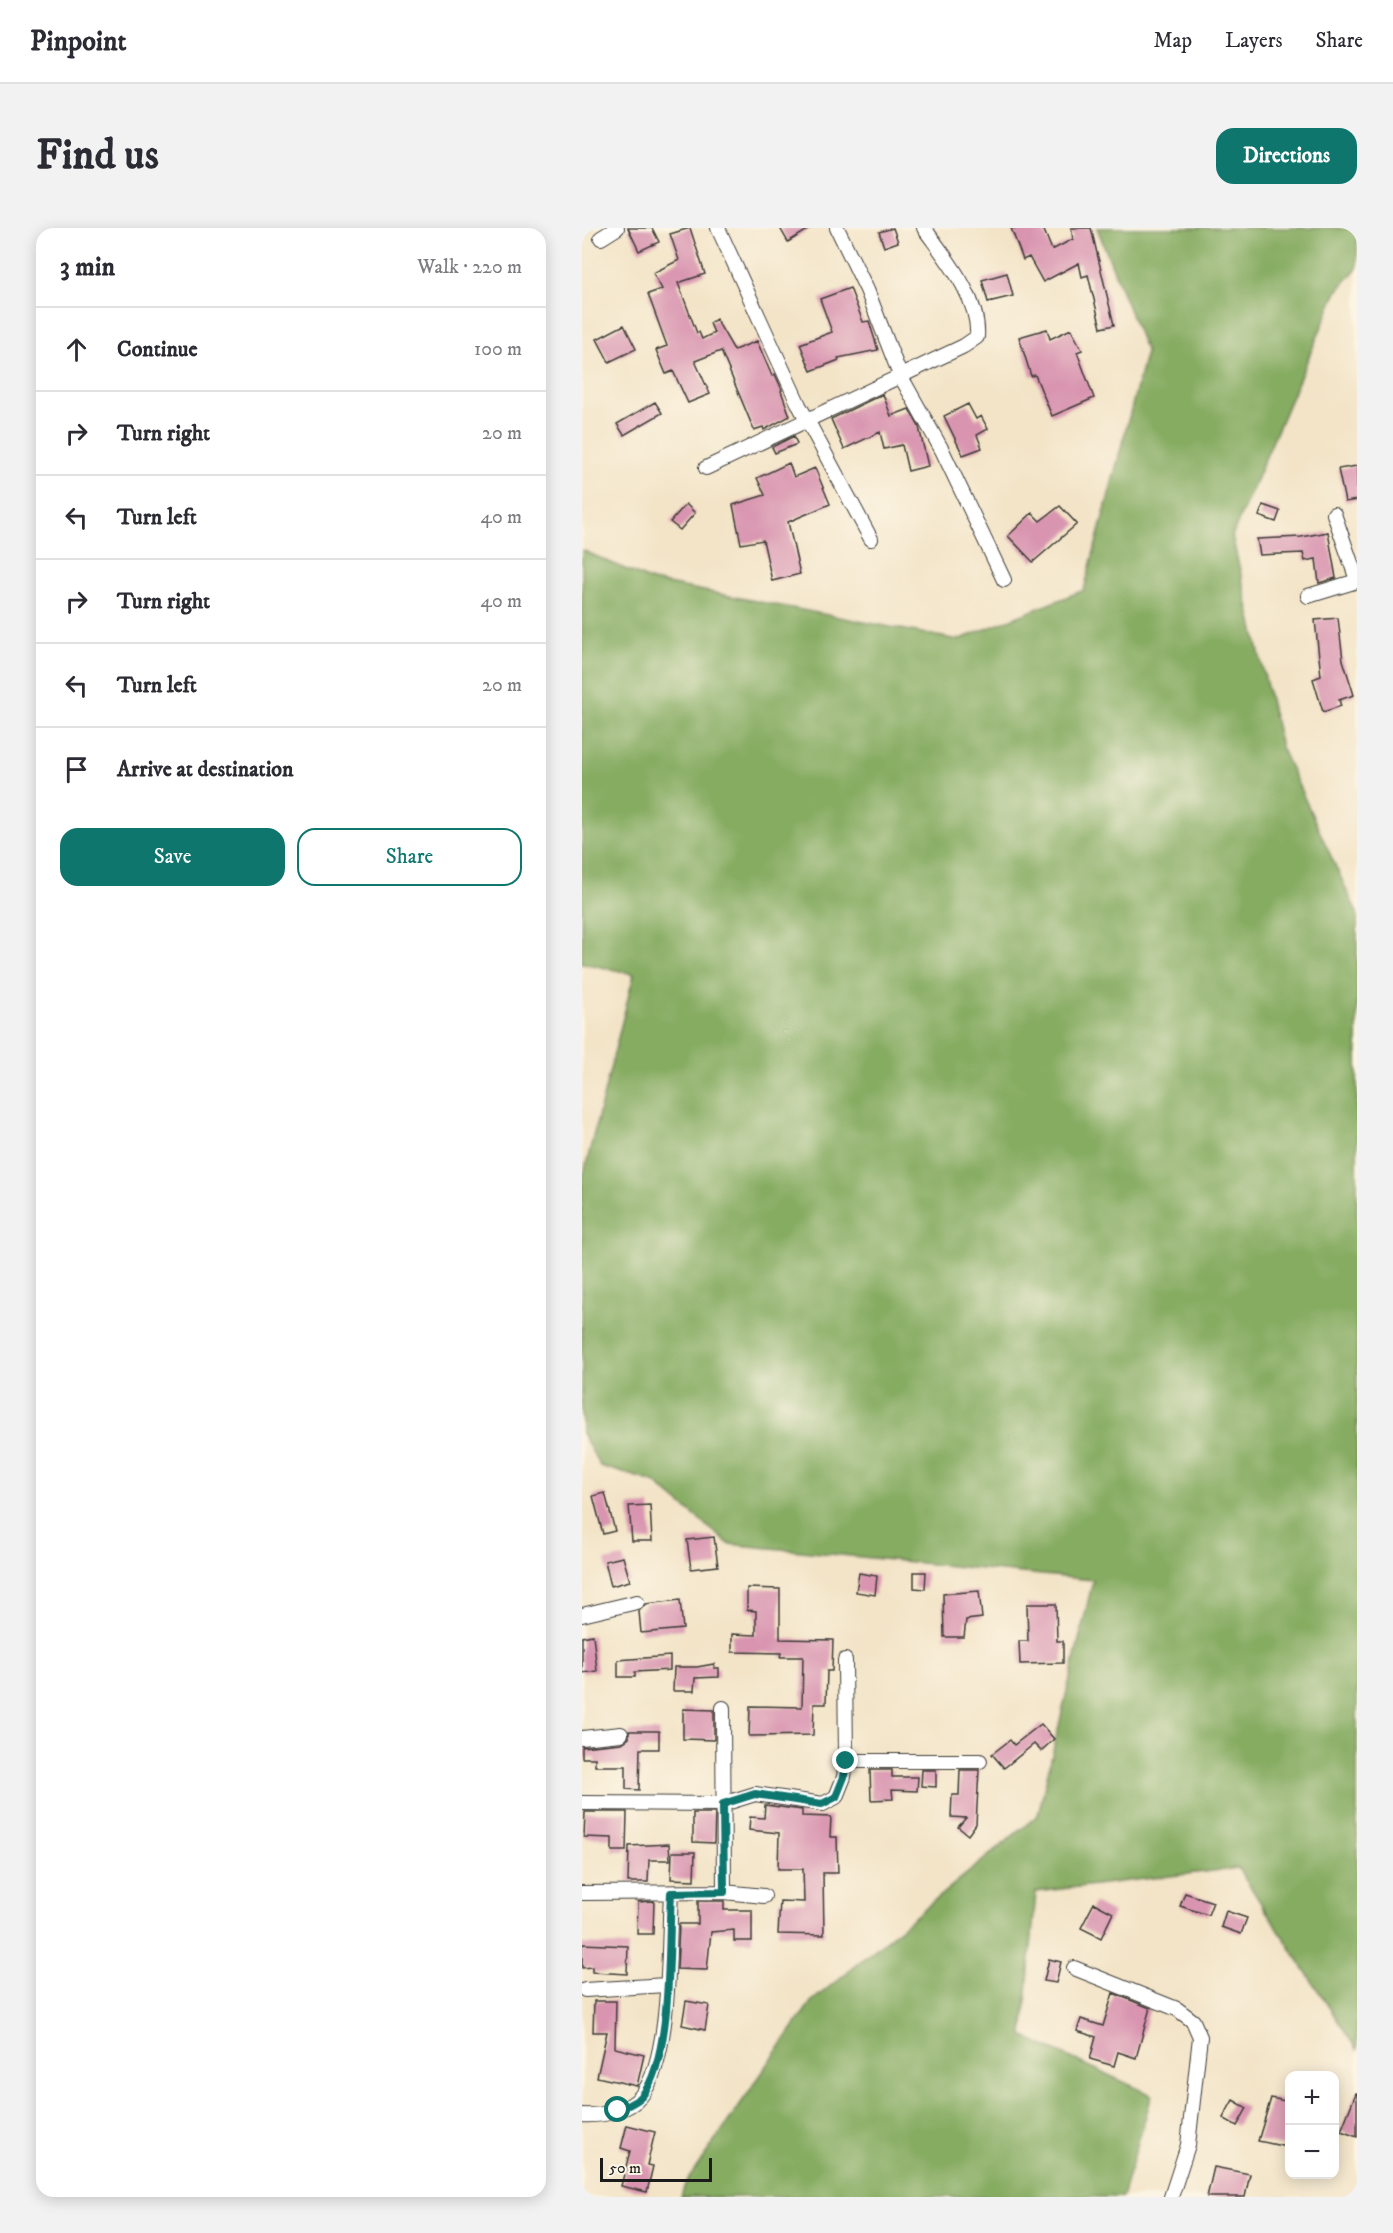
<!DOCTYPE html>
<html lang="en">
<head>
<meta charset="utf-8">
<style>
	:root { --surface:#fff; --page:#f2f2f3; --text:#2b2b33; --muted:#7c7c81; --line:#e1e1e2; --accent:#0f766e }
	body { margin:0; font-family:"IM FELL DW Pica",serif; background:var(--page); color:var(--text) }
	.controls { position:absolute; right:18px; bottom:18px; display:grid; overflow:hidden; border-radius:12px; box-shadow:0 3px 15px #0003 }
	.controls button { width:54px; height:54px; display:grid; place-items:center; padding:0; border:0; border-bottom:2px solid var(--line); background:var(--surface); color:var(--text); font:30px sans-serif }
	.scale { position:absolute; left:18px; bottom:15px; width:112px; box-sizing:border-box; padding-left:6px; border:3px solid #1c1c1c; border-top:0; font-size:16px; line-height:21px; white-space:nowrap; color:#1c1c1c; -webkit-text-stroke:4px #fcf5e5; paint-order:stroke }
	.stop { position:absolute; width:18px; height:18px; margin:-14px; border:4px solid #0f766e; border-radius:50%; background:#fff }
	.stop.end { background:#0f766e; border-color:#fff; box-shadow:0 2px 6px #0008 }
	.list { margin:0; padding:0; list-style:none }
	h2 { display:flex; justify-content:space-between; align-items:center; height:78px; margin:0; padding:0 24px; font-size:26px }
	h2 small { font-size:20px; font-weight:400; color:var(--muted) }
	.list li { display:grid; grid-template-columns:39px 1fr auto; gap:18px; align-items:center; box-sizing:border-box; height:84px; padding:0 24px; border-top:2px solid var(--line) }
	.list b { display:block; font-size:22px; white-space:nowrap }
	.list em { font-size:20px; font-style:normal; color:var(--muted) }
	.actions { display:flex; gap:12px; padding:18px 24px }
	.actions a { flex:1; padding:14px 0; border:2px solid var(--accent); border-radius:18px; text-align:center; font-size:21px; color:var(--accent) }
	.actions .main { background:var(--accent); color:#fff }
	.icon { flex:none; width:33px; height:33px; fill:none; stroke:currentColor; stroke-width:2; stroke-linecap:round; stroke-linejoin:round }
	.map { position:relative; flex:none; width:775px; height:1969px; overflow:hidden; border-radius:18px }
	header { display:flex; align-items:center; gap:36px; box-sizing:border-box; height:84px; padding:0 30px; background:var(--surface); border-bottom:2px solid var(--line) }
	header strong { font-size:28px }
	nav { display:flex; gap:33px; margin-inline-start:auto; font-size:21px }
	.intro { display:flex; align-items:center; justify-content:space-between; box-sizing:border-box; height:144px; padding:0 36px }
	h1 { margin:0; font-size:42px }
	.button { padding:15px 27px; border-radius:18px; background:var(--accent); color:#fff; font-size:21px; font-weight:700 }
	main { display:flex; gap:36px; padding:0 36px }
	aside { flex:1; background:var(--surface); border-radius:18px; box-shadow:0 3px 15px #0003 }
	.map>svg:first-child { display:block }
</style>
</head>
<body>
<header>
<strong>Pinpoint</strong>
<nav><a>Map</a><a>Layers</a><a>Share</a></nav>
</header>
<div class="intro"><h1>Find us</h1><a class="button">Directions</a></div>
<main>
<aside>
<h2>3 min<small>Walk · 220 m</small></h2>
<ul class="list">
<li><svg class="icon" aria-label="ahead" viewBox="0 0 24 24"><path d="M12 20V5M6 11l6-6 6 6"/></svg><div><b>Continue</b></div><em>100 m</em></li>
<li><svg class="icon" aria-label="right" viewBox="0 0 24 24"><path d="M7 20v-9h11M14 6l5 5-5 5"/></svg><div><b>Turn right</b></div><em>20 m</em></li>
<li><svg class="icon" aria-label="left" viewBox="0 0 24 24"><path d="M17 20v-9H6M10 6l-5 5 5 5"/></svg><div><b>Turn left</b></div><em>40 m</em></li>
<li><svg class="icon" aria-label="right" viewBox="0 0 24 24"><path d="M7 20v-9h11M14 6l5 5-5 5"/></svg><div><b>Turn right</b></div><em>40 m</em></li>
<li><svg class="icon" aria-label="left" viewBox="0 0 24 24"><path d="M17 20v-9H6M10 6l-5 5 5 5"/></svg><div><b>Turn left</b></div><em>20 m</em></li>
<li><svg class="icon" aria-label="arrive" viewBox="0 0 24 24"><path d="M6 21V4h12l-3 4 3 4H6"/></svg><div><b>Arrive at destination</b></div></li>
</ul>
<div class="actions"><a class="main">Save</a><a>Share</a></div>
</aside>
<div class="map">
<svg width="775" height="1969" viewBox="0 0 775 1969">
	<rect width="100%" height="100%" fill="#fcf5e5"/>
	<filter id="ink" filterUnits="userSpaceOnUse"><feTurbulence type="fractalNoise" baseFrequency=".0167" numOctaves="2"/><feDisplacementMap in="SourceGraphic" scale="12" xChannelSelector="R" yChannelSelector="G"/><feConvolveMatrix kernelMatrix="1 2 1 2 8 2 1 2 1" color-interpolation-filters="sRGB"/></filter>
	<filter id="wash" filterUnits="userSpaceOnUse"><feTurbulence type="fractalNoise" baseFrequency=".008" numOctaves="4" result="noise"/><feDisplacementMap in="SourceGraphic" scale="24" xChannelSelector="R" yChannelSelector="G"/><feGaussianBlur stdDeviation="1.35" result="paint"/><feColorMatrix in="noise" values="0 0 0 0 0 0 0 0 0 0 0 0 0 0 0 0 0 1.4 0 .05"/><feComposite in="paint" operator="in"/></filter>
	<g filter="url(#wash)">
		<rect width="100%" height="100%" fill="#f3e4c7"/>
		<path fill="#86ac62" stroke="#51643f" stroke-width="1.5" d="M515,0H775V40L755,63L650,308L699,519L775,685V1822L656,1640L454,1664L441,1808L570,1867L540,1969H99L103,1956L229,1774L456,1587L511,1352L147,1316L72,1254L18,1238L0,1205V953L52,746L0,735V322L70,353L376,412L502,362L564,124Z"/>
		<g id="blocks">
			<path fill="#d995b0" d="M46,0H70L77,14L57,23Z
				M108,0L123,46L96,55L115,105L117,104L120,111L132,105L128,95L134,91L152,122L175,113L190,148L193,146L200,162L199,163L208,188L182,202L181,199L172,202L139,123L113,133L128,166L106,175L91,143L84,146L74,122L85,118L66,66L80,61L71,45L97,32L88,6Z
				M198,0H229L206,14Z
				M311,0L316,14L302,19L297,4Z
				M429,0H461L470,22L491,11L489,0H509L532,97L519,100L506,47L500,49L497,35L461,54L447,29L441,32Z
				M425,45L431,68L406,74L400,52Z
				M268,60L281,94L287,93L296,122L256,130L257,132L229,143L218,116L250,104L238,71Z
				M42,97L54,121L27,134L15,111Z
				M465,101L468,111L489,101L500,122L495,124L512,170L470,188L453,147L449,148L437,109Z
				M301,166L309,188L327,181L337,199L346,238L326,243L320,217L302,221L298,204L262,221L249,191Z
				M73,174L80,185L42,207L35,196Z
				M386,176L394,191L399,188L406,201L395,207L400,220L381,227L362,188Z
				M212,208L215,216L193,225L190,219Z
				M207,235L212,249L233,240L248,276L206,294L218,346L190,353L181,312L159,316L151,277L183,267L175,250Z
				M775,238V272L763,274L756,241Z
				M104,276L113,285L98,302L88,294Z
				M681,277L698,283L694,294L677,288Z
				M478,278L495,296L451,334L426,308L450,285L458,293Z
				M746,304L754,350L737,355L734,331L723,333L721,325L678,327L675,311L719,309Z
				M756,390L761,432L772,467L757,472L759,478L741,484L731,451L739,448L733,392Z
				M23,1265L33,1303L21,1306L11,1268Z
				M68,1277L70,1313H50L47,1278Z
				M132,1309L136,1338L109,1341L105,1312Z
				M41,1329L48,1353L29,1358L23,1333Z
				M332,1344H344L343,1361L332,1360Z
				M277,1345L295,1348L293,1367L274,1364Z
				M165,1360L198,1361V1411L251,1412L250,1443H245L244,1476H232L231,1507L167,1508L168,1478L220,1479L221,1429H198L199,1425L150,1424V1406L174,1407V1383L165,1382Z
				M397,1363L400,1390L384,1392L382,1409H362L361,1366Z
				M98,1372L101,1401L59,1405L57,1383L64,1376Z
				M445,1376H474L475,1413H481V1435L438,1436L437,1413H446Z
				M11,1407L15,1443L0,1445V1409Z
				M88,1428V1442L53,1444V1449H36V1432Z
				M132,1436V1440H137V1449L113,1450L112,1463H91L92,1439H115Z
				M101,1481L132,1482V1512L101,1511Z
				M459,1496L472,1511L459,1523L452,1516L422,1540L410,1526L428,1512L432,1517Z
				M47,1503H77V1521H58L57,1562L44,1561V1538H13V1530H0V1519L40,1515L47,1510Z
				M288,1542H310V1549H336L335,1563L310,1562L311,1571L289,1572Z
				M340,1542H354V1559L339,1558Z
				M378,1542H397L394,1596L386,1607L376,1599L384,1590L369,1589L370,1567H377Z
				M183,1577L220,1582V1588L249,1589L248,1609H255L256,1645H241L242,1707L196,1706L198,1673L222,1674L221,1641H196L197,1605L167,1602L168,1589L182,1590Z
				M3,1584H45L44,1623H30V1610L2,1609Z
				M111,1585H133L132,1615L111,1614Z
				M87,1616L88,1632H67L66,1654H46L47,1618Z
				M90,1624H113L112,1652L89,1651Z
				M603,1665L631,1674L626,1687L598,1678Z
				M72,1673L71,1706H55L56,1674Z
				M116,1673H142V1682H170V1713H152V1702L129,1704L125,1742L95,1741L97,1696H116Z
				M512,1675L531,1685L519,1710L499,1700Z
				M644,1683L665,1690L659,1706L639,1699Z
				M0,1716L46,1718L45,1746L10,1744V1739L0,1740Z
				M467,1731L479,1734L474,1755L462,1753Z
				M531,1765L568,1780L554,1830L536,1824L532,1838L508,1831L514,1809L495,1803L499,1791L521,1798Z
				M12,1773H34L33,1820L62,1827L55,1858L15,1849L25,1804H11Z
				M104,1773L127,1777L123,1802L100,1797Z
				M774,1865H775V1909L759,1903Z
				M689,1870L708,1874L705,1919L676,1913Z
				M651,1872L665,1880L655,1898L641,1890Z
				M45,1897L73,1904L65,1937L71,1938L65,1964L39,1958L48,1923L39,1920Z
				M632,1939L668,1946L663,1969H625Z"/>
		</g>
	</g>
	<g filter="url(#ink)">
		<use href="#blocks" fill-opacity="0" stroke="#3c3a36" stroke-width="1.5"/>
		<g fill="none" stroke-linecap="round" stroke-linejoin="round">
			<g stroke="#3c3a36" stroke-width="16">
				<path id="minor" d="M136,0L217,177L289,311
					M255,0L285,62L318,147L360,222L422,352
					M19,10L35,0
					M124,240L382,118L395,109C398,70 364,31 342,0
					M752,286L775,352
					M726,368L775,353
					M0,1387L55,1374
					M141,1480L142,1664
					M0,1510L39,1506
					M264,1533H398
					M0,1575L141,1576L173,1566L241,1576L254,1569L262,1549L264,1533L263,1432
					M0,1665L142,1664L182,1668
					M492,1740L595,1781L611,1793L618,1809L606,1917L589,1969
					M3,1762L84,1757
					M0,1887C19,1888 46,1884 59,1868C90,1831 86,1715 89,1665"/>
			</g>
			<use href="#minor" stroke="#fff" stroke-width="14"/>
		</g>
	</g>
	<g fill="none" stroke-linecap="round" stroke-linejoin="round" filter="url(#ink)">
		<path stroke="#0f766e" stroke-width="8" d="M36,1882C44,1878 55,1874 60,1868C91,1829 86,1716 89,1665L142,1664L141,1576L173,1566L240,1576L254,1569L262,1549L264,1533"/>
	</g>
</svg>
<div class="controls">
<button>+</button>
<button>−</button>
</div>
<div class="scale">50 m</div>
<div class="stop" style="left:36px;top:1882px"></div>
<div class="stop end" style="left:264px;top:1533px"></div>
</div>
</main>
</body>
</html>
